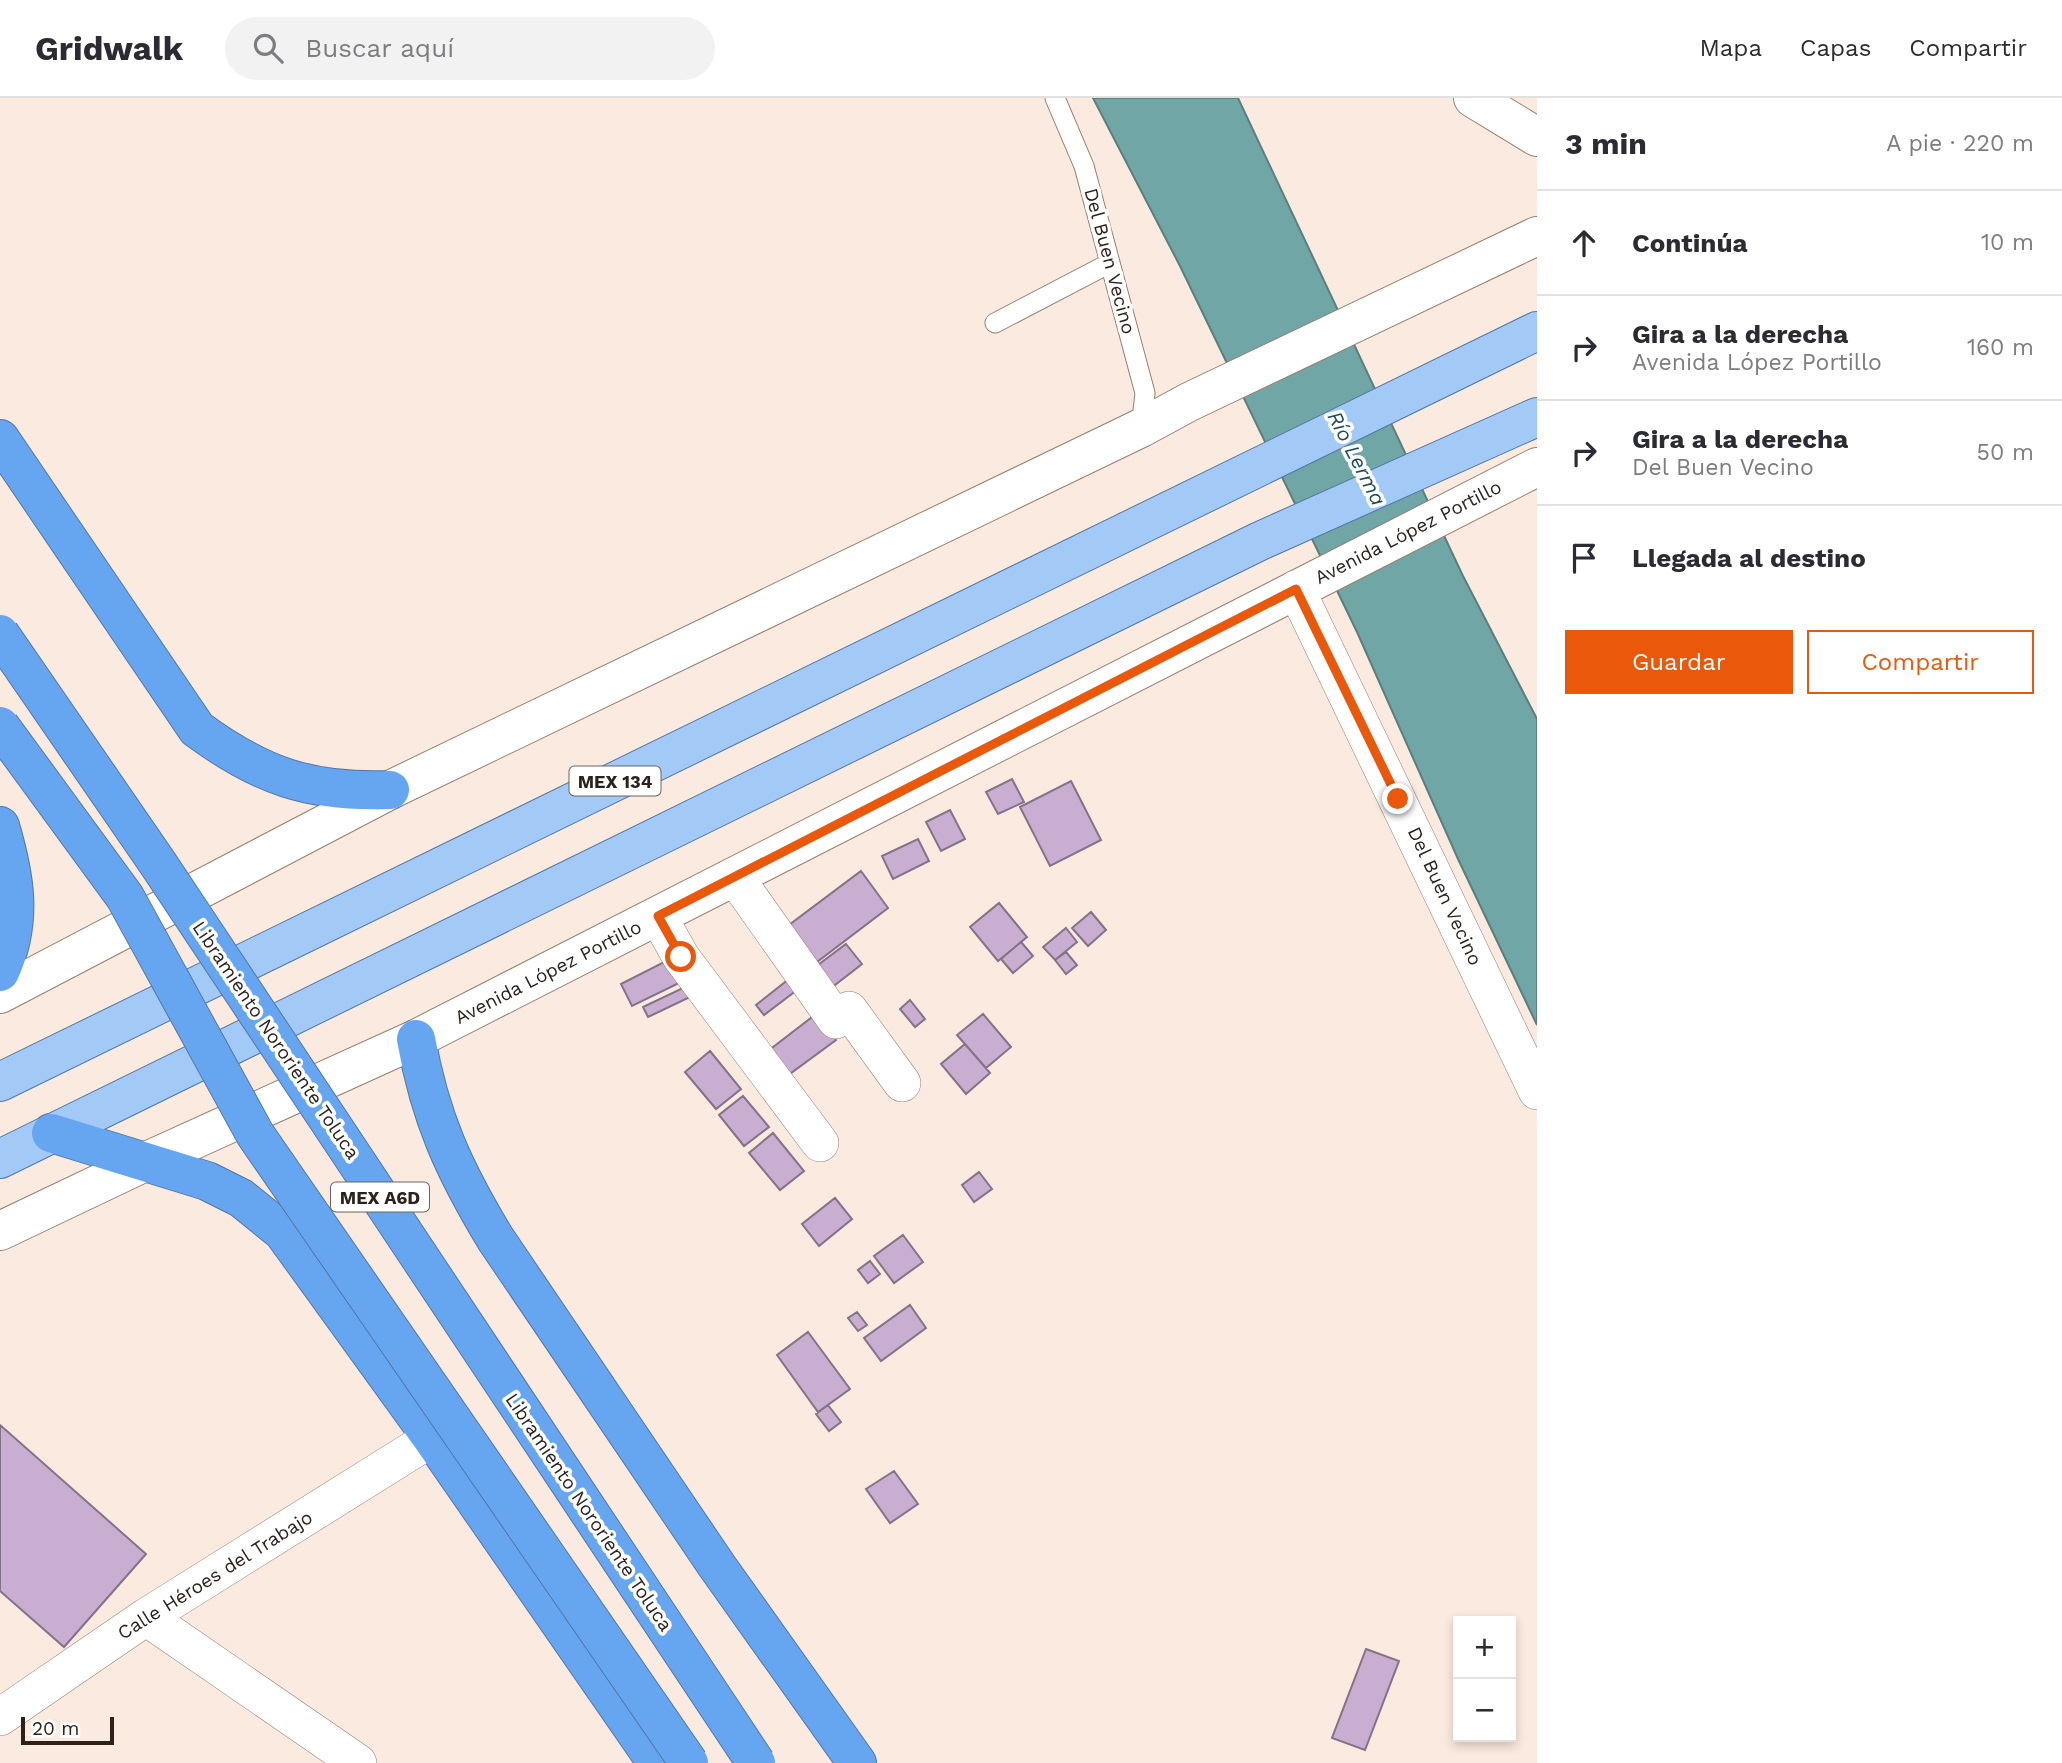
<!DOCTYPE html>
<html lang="es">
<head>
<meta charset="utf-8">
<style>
	:root { --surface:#fff; --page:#f2f2f3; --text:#2b2b33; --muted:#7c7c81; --line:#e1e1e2; --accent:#ea580c }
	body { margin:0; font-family:"Work Sans",sans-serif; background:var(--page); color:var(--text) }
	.controls { position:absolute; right:21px; bottom:21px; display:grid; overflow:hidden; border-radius:0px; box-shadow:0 4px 10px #0003 }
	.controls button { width:63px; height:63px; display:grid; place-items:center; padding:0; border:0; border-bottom:2px solid var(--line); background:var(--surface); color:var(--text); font:35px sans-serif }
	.scale { position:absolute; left:21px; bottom:18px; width:93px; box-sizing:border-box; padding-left:7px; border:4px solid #2c221b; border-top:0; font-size:19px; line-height:24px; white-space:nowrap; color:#2c221b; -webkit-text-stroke:5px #fff; paint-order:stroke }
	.stop { position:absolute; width:21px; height:21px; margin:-16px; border:5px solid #ea580c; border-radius:50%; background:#fff }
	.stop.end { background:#ea580c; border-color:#fff; box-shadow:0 2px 7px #0008 }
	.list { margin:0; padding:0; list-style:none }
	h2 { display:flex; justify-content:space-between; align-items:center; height:91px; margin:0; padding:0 28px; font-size:30px }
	h2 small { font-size:23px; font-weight:400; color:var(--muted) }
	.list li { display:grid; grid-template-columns:46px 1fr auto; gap:21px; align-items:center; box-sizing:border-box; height:105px; padding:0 28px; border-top:2px solid var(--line) }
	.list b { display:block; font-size:26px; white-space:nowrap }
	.list p { margin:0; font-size:23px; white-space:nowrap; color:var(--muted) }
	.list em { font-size:23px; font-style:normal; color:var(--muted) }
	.actions { display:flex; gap:14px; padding:21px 28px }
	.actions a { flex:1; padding:16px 0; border:2px solid var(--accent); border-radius:0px; text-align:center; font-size:24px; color:var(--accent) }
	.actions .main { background:var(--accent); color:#fff }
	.icon { flex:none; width:38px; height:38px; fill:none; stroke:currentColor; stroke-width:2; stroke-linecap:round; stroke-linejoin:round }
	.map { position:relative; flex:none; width:1537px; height:1665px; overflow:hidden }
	header { display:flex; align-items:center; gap:42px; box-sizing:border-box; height:98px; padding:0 35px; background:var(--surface); border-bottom:2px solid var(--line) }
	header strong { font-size:33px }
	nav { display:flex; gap:38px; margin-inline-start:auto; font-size:24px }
	.search { width:490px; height:63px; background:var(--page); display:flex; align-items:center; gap:18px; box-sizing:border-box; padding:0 24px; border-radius:38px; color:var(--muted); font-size:26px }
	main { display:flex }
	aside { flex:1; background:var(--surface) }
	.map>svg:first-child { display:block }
</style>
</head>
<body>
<header>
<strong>Gridwalk</strong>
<div class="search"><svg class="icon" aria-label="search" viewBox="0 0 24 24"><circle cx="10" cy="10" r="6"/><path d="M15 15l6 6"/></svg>Buscar aquí</div>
<nav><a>Mapa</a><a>Capas</a><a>Compartir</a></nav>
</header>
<main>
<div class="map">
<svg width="1537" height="1665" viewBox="0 0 1537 1665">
	<rect width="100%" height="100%" fill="#fbeadf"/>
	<path fill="#70a6a6" stroke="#5c7e7c" stroke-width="2" d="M1093,0H1238L1463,478L1537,621V927L1458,761L1357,534L1180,168Z"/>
	<path fill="#caaed1" stroke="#837288" stroke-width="2" d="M1012,681L1024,704L998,716L986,694Z
		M1071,683L1101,742L1050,768L1020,709Z
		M950,712L965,741L941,753L926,724Z
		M918,741L929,763L893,781L882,758Z
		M861,773L888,810L813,867L785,830Z
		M999,805L1027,839L998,863L970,829Z
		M1091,814L1106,832L1088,848L1072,830Z
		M1066,830L1077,844L1055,862L1043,849Z
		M1021,844L1033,858L1013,875L1001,861Z
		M846,846L862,866L822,897L806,876Z
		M1066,854L1077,867L1066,876L1055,862Z
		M668,862L679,885L632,908L621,886Z
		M789,881L797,892L764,917L756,907Z
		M685,889L690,899L648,919L643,909Z
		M910,902L925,921L915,929L900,911Z
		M816,916L836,942L787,978L768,953Z
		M983,916L1011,949L986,970L957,937Z
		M965,946L990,975L966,996L941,966Z
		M710,953L741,991L716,1011L685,974Z
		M743,998L769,1029L744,1048L719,1017Z
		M773,1035L804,1073L780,1092L749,1055Z
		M979,1074L992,1091L974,1104L962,1087Z
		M835,1100L852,1121L819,1148L802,1126Z
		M903,1137L923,1164L894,1185L874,1158Z
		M870,1163L880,1176L868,1185L858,1172Z
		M910,1207L926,1230L881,1263L864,1240Z
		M857,1214L867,1227L858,1233L848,1220Z
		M808,1234L850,1291L818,1314L777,1257Z
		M828,1307L841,1324L829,1333L816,1316Z
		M0,1327L146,1456L64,1549L0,1493Z
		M894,1373L918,1406L890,1425L866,1391Z
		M1366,1551L1399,1563L1365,1652L1332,1640Z"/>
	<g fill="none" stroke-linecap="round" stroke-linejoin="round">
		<g stroke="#987f6e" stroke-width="21">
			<path id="service" d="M1055,0L1084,68L1145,295L1141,330
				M995,225L1110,165"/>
		</g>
		<g stroke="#987f6e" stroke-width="38">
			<path id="minor" d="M1296,491L1537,993
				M735,779L836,922L849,912L902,985
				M658,818L681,859L820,1045
				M146,1519L358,1665
				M0,1619L146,1519L432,1340"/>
		</g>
		<g stroke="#987f6e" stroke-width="40">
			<path id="tertiary" d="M0,896L390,692L1141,330L1189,304L1537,138
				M0,1133L147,1063L416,941L1537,369"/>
		</g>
		<g stroke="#987f6e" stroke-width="40">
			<path id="secondary" d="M1473,0L1537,39"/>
		</g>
		<g stroke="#5277a5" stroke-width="40">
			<path id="primary" d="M0,984L1537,233
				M0,1061L1260,443L1537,319"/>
		</g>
		<g stroke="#5277a5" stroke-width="40">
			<path id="motorway" d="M0,341L197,631C261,678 310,695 390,692
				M0,728C15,779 23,823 0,874
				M416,941C430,1020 454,1072 495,1140L717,1468L857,1665
				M51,1035L207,1083L241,1100L283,1134L432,1340L657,1665"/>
		</g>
		<use href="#service" stroke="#fff" stroke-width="19"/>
		<use href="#minor" stroke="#fff" stroke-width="37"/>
		<use href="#tertiary" stroke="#fff" stroke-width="38"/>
		<use href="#secondary" stroke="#fff" stroke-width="38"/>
		<use href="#primary" stroke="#a3c9f6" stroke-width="38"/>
		<use href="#motorway" stroke="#66a5f0" stroke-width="38"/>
		<g stroke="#5277a5" stroke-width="40" stroke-linecap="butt">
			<path id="motorway-bridge" d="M0,536L159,767L756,1665
				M0,628L125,799L255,1036L689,1665"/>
		</g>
		<use href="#motorway-bridge" stroke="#66a5f0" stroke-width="38"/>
	</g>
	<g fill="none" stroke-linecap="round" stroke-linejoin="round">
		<path stroke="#ea580c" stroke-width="9" d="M681,859L658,818L1296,491L1398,701"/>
	</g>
	<g text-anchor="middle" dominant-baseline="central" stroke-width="7" stroke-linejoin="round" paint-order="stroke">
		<g fill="#fff" stroke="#6b645f" stroke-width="2">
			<rect x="569.5" y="668.5" width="91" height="29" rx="5"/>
			<rect x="331" y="1084.5" width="98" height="29" rx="5"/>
		</g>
		<g font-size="18" font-weight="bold" fill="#2c221b">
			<text x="615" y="683">MEX 134</text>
			<text x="380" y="1099">MEX A6D</text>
		</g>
		<g font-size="19" fill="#2c221b" stroke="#fff">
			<text transform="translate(1110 163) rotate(75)">Del Buen Vecino</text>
			<text transform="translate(1408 434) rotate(-27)">Avenida López Portillo</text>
			<text transform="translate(1445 798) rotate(65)">Del Buen Vecino</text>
			<text transform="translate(548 874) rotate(-27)">Avenida López Portillo</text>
			<text transform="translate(276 942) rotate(56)">Libramiento Nororiente Toluca</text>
			<text transform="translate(589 1414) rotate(56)">Libramiento Nororiente Toluca</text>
			<text transform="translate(215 1477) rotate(-32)">Calle Héroes del Trabajo</text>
		</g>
		<g font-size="21" font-style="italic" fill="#1f4f50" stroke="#fff">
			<text transform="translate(1357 360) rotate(63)">Río Lerma</text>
		</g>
	</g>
</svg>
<div class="controls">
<button>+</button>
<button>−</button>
</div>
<div class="scale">20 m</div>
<div class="stop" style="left:681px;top:859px"></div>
<div class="stop end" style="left:1398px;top:701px"></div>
</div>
<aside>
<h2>3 min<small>A pie · 220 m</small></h2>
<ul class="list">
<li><svg class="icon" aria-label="ahead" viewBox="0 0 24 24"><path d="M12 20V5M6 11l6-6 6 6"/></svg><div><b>Continúa</b></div><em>10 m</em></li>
<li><svg class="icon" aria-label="right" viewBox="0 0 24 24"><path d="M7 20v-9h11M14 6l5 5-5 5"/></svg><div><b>Gira a la derecha</b><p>Avenida López Portillo</p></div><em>160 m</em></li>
<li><svg class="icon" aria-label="right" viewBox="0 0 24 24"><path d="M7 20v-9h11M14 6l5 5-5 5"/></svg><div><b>Gira a la derecha</b><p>Del Buen Vecino</p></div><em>50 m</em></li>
<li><svg class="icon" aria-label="arrive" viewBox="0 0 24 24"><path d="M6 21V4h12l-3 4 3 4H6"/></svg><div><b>Llegada al destino</b></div></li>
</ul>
<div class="actions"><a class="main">Guardar</a><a>Compartir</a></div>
</aside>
</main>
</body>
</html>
